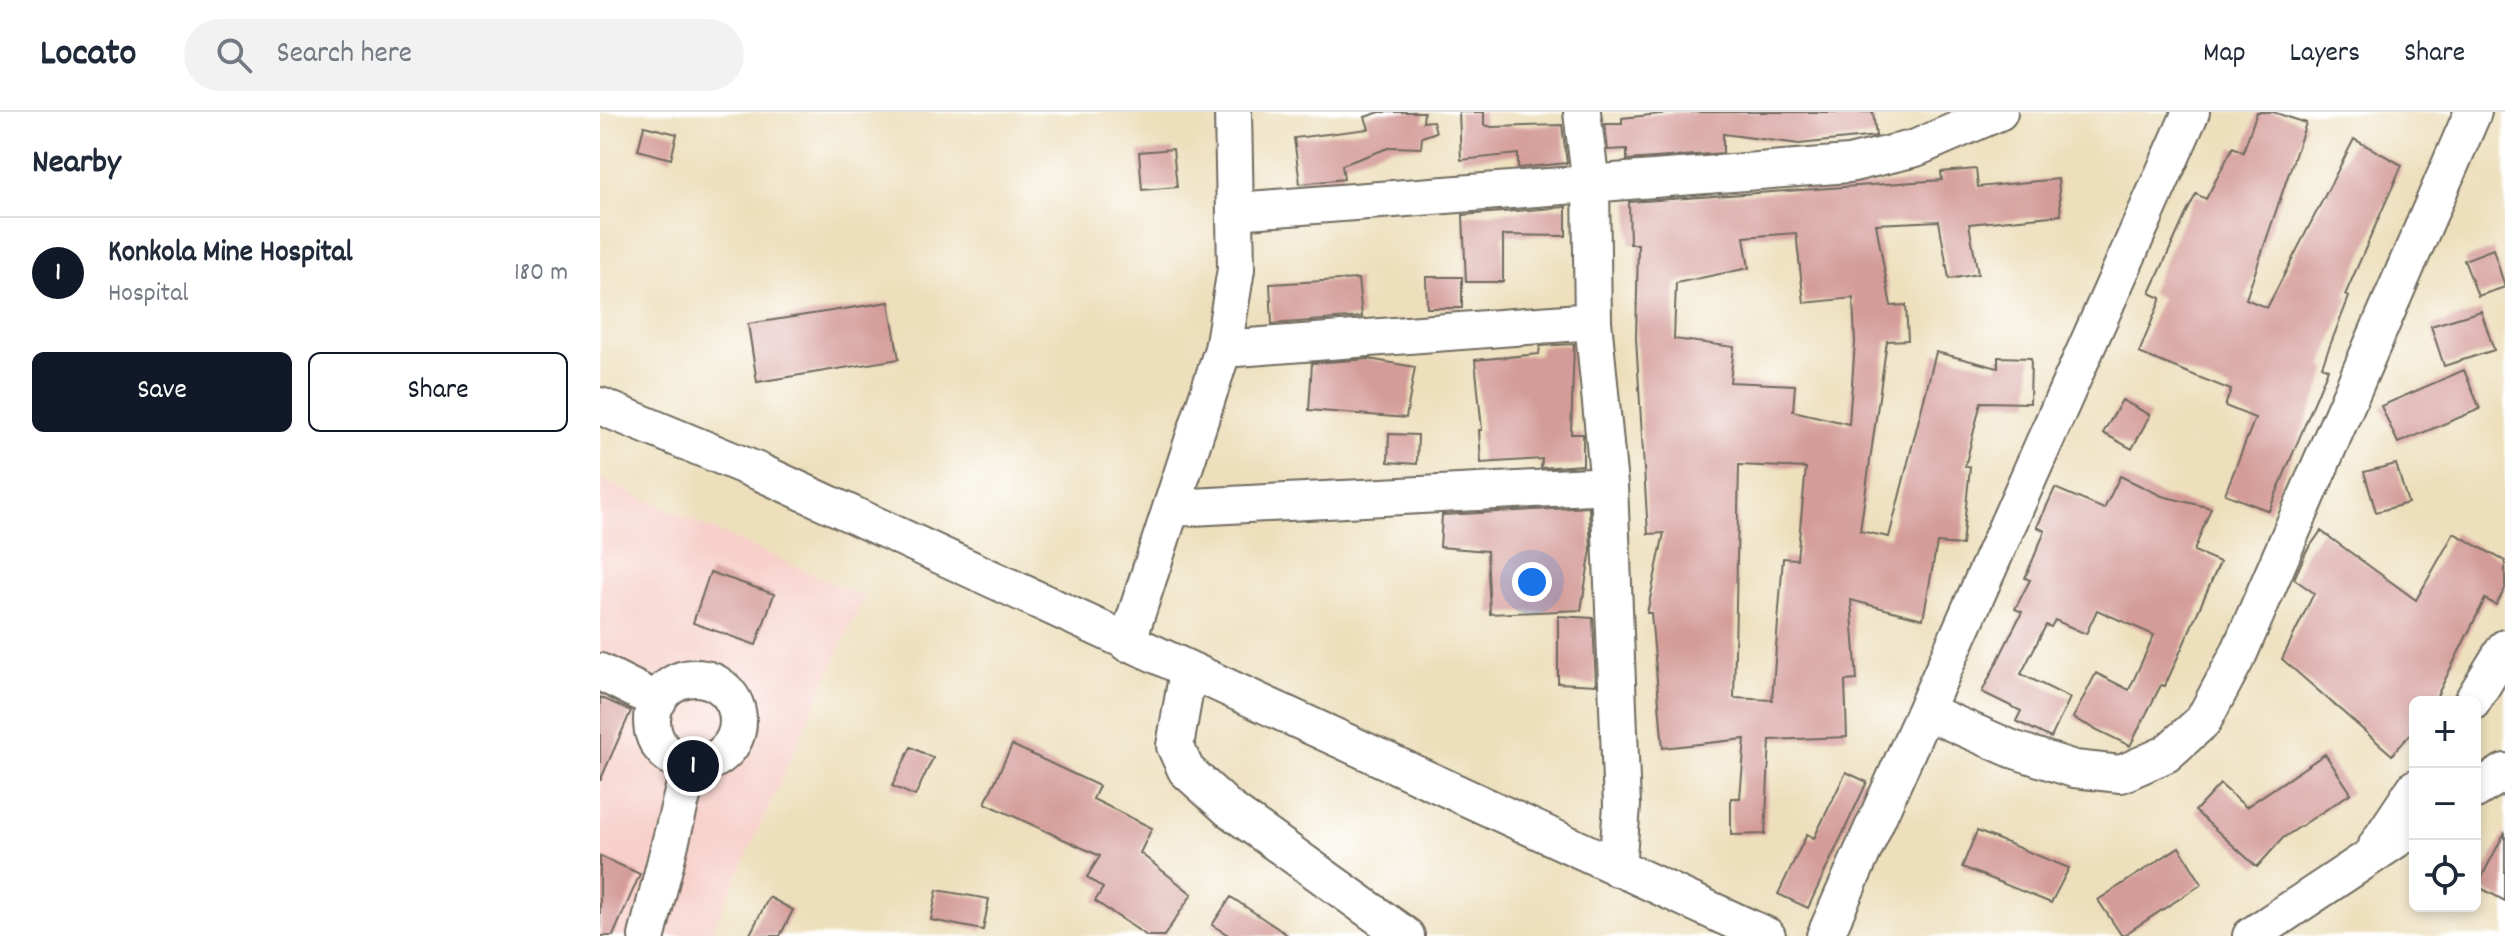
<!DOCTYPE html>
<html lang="en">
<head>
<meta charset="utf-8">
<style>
	:root { --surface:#fff; --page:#f2f2f3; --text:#1f2937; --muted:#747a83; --line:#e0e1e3; --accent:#111827 }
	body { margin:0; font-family:Dekko,sans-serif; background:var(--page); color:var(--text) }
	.controls { position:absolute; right:24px; bottom:24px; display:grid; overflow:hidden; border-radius:12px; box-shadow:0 4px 12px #0003 }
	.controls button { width:72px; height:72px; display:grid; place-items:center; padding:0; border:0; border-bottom:2px solid var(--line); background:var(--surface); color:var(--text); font:40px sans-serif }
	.you { position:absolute; left:932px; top:470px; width:28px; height:28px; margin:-20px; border:6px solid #fff; border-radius:50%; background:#1a73e8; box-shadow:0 0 0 12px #1a73e833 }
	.badge { display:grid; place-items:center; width:52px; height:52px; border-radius:50%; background:var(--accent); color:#fff; font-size:26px; font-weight:700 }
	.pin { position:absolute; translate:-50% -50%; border:4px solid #fff; box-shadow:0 2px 8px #0006 }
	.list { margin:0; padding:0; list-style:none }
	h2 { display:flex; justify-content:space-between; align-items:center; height:104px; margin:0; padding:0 32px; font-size:34px }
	h2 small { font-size:26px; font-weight:400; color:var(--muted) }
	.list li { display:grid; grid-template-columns:52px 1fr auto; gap:24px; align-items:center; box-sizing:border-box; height:112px; padding:0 32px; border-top:2px solid var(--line) }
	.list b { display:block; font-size:30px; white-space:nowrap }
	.list p { margin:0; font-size:26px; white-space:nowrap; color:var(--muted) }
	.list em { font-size:26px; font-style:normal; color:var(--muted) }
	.actions { display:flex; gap:16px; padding:24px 32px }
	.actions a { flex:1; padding:18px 0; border:2px solid var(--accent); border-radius:12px; text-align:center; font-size:28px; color:var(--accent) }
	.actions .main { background:var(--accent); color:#fff }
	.icon { flex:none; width:44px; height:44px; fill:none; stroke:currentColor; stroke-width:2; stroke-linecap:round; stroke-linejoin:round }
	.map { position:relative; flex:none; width:1905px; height:824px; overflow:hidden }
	header { display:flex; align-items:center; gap:48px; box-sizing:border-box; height:112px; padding:0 40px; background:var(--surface); border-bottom:2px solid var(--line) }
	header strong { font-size:38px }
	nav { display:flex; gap:44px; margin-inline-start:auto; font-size:28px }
	.search { width:560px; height:72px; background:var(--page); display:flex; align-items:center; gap:20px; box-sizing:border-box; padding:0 28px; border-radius:44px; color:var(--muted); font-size:30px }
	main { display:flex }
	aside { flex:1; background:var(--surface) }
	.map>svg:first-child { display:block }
</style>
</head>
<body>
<header>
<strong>Locato</strong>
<div class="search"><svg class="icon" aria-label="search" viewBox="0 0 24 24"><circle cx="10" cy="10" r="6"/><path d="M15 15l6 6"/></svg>Search here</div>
<nav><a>Map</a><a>Layers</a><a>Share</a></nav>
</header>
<main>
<aside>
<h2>Nearby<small></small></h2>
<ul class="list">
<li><span class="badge">1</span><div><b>Konkola Mine Hospital</b><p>Hospital</p></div><em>180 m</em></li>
</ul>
<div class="actions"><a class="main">Save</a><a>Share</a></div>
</aside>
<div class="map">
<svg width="1905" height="824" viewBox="0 0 1905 824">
	<rect width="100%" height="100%" fill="#fff"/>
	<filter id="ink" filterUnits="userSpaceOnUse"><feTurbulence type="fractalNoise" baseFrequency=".0125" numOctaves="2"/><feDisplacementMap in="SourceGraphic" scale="16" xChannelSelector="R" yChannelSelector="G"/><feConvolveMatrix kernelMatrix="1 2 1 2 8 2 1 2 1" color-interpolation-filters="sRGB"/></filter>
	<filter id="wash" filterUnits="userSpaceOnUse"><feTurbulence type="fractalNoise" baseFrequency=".006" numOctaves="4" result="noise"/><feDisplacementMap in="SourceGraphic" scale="32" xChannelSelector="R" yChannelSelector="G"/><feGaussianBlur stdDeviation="1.8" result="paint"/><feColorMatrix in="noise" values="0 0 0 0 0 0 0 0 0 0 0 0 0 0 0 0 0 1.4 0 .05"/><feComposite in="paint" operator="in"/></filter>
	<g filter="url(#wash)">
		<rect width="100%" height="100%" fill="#eddfbc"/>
		<path fill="#f7d0ca" d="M0,367L264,485L110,824H0Z"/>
		<g id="blocks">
			<path fill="#d49c98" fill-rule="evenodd" d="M780,0H824L823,10L833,9L836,20L822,25L821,36L791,35L742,53L744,67L700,72L694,26L769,17L765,5Z
				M859,0H884V13L892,15L962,13L967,51L918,56V42L861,48Z
				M1079,0H1273L1276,24L1199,32L1123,22V41L1027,48V37L1008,38L1005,12H1022V6Z
				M1657,0H1673L1706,11L1646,187L1667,196L1754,27L1802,53L1745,183L1749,185L1722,254L1728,257L1669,399L1625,382L1655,306L1625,294L1631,278L1539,241L1561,186L1550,181L1585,104L1596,82L1606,87L1633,35L1643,40Z
				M44,14L77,22L71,47L38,38Z
				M573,37L577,75L542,78L539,40Z
				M1376,57L1378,75L1458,67L1461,103L1369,112L1378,162L1349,167L1339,109L1276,112L1291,194L1306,193L1308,228L1287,229L1260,419L1289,425L1336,240L1398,256V245L1431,246L1430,291L1381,290L1365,355H1370L1362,433L1337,431L1323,507L1251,488L1257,568L1245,569L1247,625L1170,628L1165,722L1131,723V686H1140L1145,627L1063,636L1051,501H1047L1064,421L1048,422L1036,226L1038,132H1030L1029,90L1342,68L1341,60ZM1196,121L1204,191L1253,186L1255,230L1249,312L1193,299L1195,273L1130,270L1134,235L1074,227L1076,171L1149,156L1144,125ZM1139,353L1206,356L1197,447L1183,446L1172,588L1134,586Z
				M966,95V124L903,123V170H866L863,103Z
				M1893,137L1905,175L1878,184L1864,148Z
				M826,165H862V196H827Z
				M758,167L762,205L672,212L670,172Z
				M289,190L299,247L157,270L148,212Z
				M1881,199L1894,238L1844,254L1831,214Z
				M974,232L971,322H983V353L941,356L942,347L881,351L879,318H882L875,248L939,242L940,234Z
				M769,247L815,255L806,306L709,298L712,251Z
				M1864,258L1880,297L1798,331L1781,294Z
				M1522,288L1550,303L1532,337L1503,321Z
				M789,322L818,323L817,352L788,350Z
				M1796,352L1808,391L1776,400L1764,360Z
				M1520,364L1562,384L1611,396L1594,439L1620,450L1565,574L1561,573L1530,634L1473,606L1496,561L1529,578L1554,523L1497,498L1486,522L1455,508L1451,515L1446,513L1421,562L1470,586L1451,626L1416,609L1421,599L1382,580L1422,500L1415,497L1430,468L1425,466L1445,419L1437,415L1455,376L1504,397Z
				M989,395L991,438L981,498L890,502L887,439L840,435L842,403Z
				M1721,419L1816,488L1854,421L1905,449V477L1896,493L1885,487L1834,590H1815V617L1792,643L1682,547L1714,481L1694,467L1706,440Z
				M110,460L174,482L156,533L93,511Z
				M958,504L993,506L996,573L958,571Z
				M0,585L31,599L0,669Z
				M412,633L499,674L493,687L552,716L540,741L592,782L564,824H547L495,789L503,776L487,765L500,744L385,691Z
				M311,635L333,646L315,684L292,674Z
				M1725,642L1751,681L1683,726L1657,755L1595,699L1620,672L1646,695Z
				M1246,660L1267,670L1208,796L1178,782L1207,722L1214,726Z
				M1377,719L1469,756L1451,791L1362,755Z
				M1905,720V789L1877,774Z
				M1579,735L1602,772L1522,824L1498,788Z
				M0,744L40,762L13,824H0Z
				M337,778L389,787L383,818L331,808Z
				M169,785L193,798L180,824H149Z
				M631,785L689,824H630L612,813Z"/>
		</g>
	</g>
	<g filter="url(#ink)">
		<use href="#blocks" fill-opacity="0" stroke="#6f6a5e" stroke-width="2"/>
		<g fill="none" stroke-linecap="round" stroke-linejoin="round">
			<g stroke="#6f6a5e" stroke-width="40">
				<path id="minor" d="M982,0L991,73L993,209L1009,373L1022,694L1017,756
					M636,99L1249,52L1316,36L1399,0
					M623,237L993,209
					M0,294L162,361L1167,824
					M573,396L1009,373
					M527,531L623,237L636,157L633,0
					M588,559L575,634L586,658L629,697L806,824
					M0,560L58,589
					M52 609a43 43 0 1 1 86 0a43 43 0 1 1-86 0Z
					M1872,590L1905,536
					M1325,599L1412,637L1474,657L1521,662L1566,642L1603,609L1639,541L1873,0
					M1875,678L1905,660
					M1777,733L1815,676
					M47,824L90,652
					M1225,824L1591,0
					M1651,824L1815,715"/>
			</g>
			<use href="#minor" stroke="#fff" stroke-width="36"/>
		</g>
	</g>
</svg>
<div class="controls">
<button>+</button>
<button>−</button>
<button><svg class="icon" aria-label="locate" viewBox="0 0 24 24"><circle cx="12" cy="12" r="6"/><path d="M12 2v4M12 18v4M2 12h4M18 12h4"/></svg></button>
</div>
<div class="you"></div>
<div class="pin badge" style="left:93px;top:654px">1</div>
</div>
</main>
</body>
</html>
